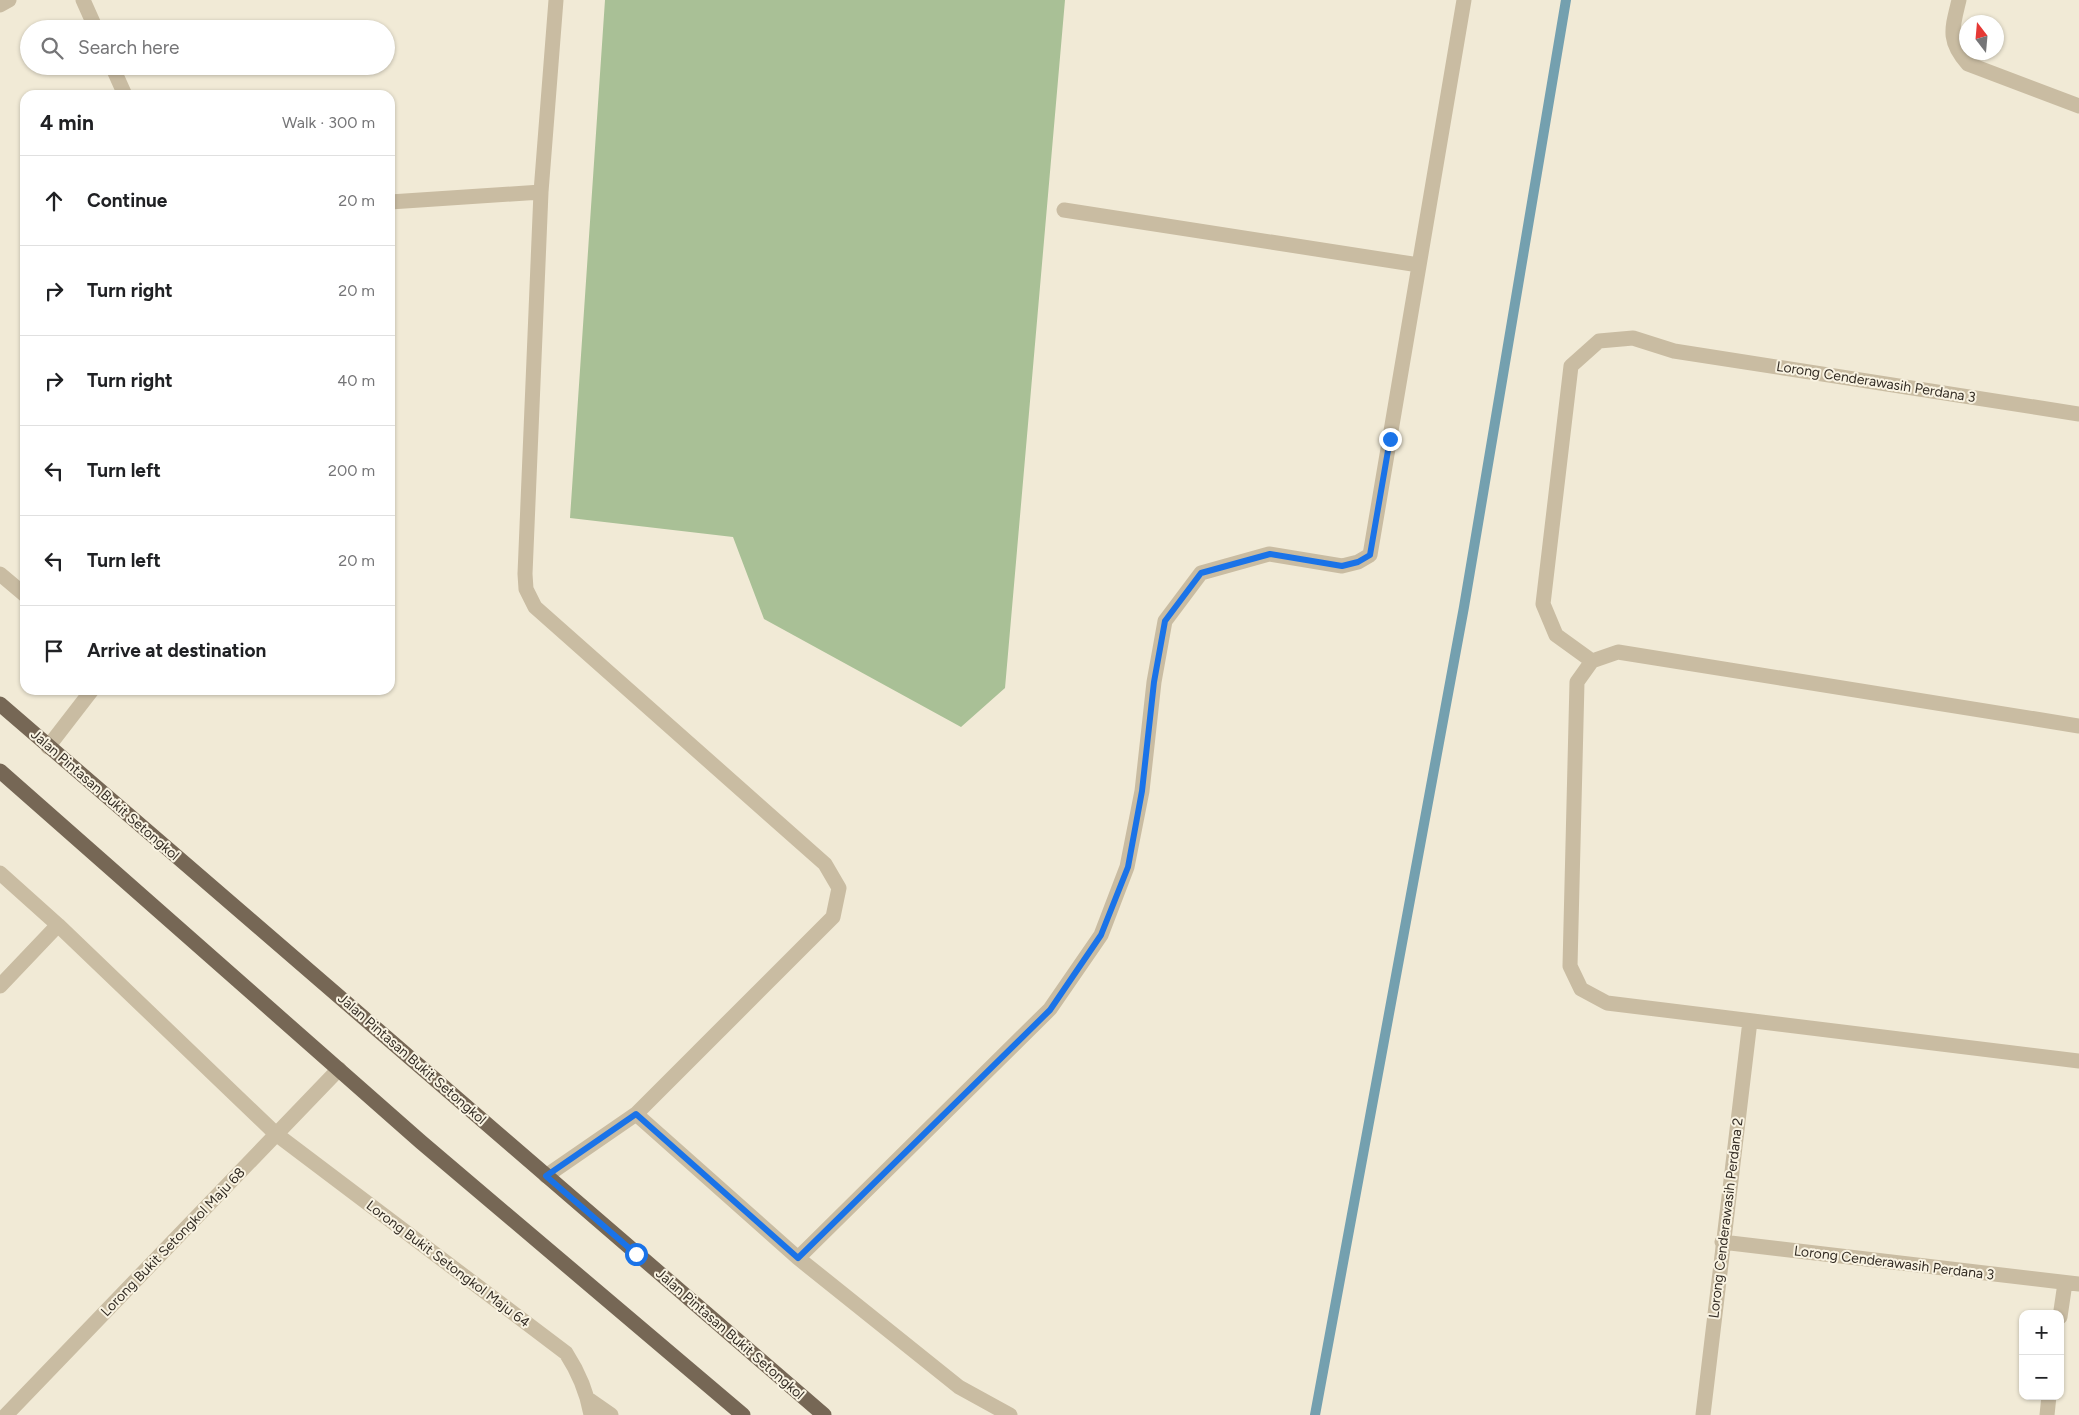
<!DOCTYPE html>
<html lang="en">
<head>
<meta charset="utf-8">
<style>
	:root { --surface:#fff; --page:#f2f2f2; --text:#202124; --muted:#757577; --line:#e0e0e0 }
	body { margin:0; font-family:Figtree,sans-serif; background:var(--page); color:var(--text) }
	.controls { position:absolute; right:15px; bottom:15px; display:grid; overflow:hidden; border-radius:10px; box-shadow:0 1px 4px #0004 }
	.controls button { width:45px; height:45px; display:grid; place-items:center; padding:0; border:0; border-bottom:1px solid var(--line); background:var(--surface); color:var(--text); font:25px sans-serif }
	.compass { position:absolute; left:1959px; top:15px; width:45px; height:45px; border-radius:50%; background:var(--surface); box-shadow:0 1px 4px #0004; rotate:344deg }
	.stop { position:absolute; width:15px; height:15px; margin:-11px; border:4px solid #1a73e8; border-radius:50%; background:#fff }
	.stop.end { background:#1a73e8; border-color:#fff; box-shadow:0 1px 5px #0008 }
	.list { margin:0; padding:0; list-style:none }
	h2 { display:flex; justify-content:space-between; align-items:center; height:65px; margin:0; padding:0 20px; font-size:21px }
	h2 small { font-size:16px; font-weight:400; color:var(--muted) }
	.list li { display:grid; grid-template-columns:32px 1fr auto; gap:15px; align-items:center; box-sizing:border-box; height:90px; padding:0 20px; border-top:1px solid var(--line) }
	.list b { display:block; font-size:19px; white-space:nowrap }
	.list em { font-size:16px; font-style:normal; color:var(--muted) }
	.icon { flex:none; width:28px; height:28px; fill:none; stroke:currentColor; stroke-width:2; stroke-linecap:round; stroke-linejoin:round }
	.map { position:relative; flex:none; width:2079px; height:1415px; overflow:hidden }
	.search { position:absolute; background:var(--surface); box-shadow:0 1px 4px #0004; left:20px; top:20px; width:375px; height:55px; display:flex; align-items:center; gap:12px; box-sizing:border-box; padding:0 18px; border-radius:28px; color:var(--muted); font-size:19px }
	.panel { position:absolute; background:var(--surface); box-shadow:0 1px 4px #0004; left:20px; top:90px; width:375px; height:605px; border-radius:15px }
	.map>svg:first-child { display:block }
</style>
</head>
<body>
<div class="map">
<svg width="2079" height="1415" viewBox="0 0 2079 1415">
	<rect width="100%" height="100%" fill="#f1ead6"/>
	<path fill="#a9c096" d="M605,0H1065L1005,688L961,727L764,619L733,537L570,518Z"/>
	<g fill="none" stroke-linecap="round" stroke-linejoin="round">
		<path stroke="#74a0af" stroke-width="10" d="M1315,1415L1464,607L1566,0"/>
		<path stroke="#c9bca2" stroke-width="15" d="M83,0L96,29
			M1959,0C1952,29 1947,40 1968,64L2079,106
			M0,5L9,0
			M112,66L125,95
			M390,202L541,192
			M1064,210L1419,265
			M0,574L25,595
			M1592,661L1556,635L1543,604L1571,366L1599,341L1633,338L1674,351L2079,414
			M2079,726L1618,652L1592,661L1577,682L1570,966L1581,989L1607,1003L2079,1061
			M48,747L92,690
			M0,873L58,925L276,1134L566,1353C579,1373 587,1392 591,1415
			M0,986L58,925
			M636,1114L798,1258L959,1387L1010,1415
			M546,1176L636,1114L833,917L839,888L825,864L535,607L526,589L525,574L541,192L556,0
			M1722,1242L2079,1284
			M798,1258L1050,1009L1101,935L1127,867L1142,791L1154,682L1165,621L1201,573L1269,554L1342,566L1358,562L1370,555L1464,0
			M2060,1317L2065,1283
			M588,1399L611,1415
			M6,1415L339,1069
			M1703,1415L1750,1021
			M2047,1415L2049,1396"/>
		<path stroke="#766755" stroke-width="15" d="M0,704L824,1415
			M0,771L421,1142L743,1415"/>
	</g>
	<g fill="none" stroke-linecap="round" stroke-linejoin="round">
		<path stroke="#1a73e8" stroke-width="6" d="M636,1254L546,1176L636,1114L798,1258L1050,1010L1101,935L1128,867L1142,791L1154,682L1165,621L1201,573L1270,554L1342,566L1358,562L1370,555L1390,439"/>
	</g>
	<g text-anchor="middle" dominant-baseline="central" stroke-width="4" stroke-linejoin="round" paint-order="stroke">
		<g font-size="14" fill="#332c24" stroke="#f9f3e2">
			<text transform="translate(1876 382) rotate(9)">Lorong Cenderawasih Perdana 3</text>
			<text transform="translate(105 795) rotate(41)">Jalan Pintasan Bukit Setongkol</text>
			<text transform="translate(412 1059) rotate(41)">Jalan Pintasan Bukit Setongkol</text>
			<text transform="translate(1726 1218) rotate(-83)">Lorong Cenderawasih Perdana 2</text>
			<text transform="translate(173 1242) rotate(-46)">Lorong Bukit Setongkol Maju 68</text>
			<text transform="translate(1894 1263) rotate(7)">Lorong Cenderawasih Perdana 3</text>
			<text transform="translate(448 1264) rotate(37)">Lorong Bukit Setongkol Maju 64</text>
			<text transform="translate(730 1334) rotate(41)">Jalan Pintasan Bukit Setongkol</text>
		</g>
	</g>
</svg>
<div class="controls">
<button>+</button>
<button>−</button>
</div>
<svg class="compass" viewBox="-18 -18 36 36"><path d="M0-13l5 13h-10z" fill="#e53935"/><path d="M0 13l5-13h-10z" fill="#757577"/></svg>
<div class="stop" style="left:636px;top:1254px"></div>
<div class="stop end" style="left:1390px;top:439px"></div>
<div class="search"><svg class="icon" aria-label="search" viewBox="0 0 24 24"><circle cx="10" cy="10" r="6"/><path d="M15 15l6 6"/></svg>Search here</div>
<section class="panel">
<h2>4 min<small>Walk · 300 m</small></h2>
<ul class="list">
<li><svg class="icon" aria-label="ahead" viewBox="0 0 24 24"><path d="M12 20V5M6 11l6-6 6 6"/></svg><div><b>Continue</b></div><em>20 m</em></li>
<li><svg class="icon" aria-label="right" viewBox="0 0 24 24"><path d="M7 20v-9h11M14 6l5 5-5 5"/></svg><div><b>Turn right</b></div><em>20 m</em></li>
<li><svg class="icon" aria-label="right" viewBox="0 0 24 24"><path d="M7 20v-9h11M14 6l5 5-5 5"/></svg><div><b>Turn right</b></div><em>40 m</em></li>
<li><svg class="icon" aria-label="left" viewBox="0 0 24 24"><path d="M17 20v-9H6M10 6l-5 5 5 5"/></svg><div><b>Turn left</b></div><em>200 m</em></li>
<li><svg class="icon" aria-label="left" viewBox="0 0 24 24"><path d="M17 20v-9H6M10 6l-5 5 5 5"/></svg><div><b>Turn left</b></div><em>20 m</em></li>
<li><svg class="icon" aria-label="arrive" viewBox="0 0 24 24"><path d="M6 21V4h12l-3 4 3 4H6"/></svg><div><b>Arrive at destination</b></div></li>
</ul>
</section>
</div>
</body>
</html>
